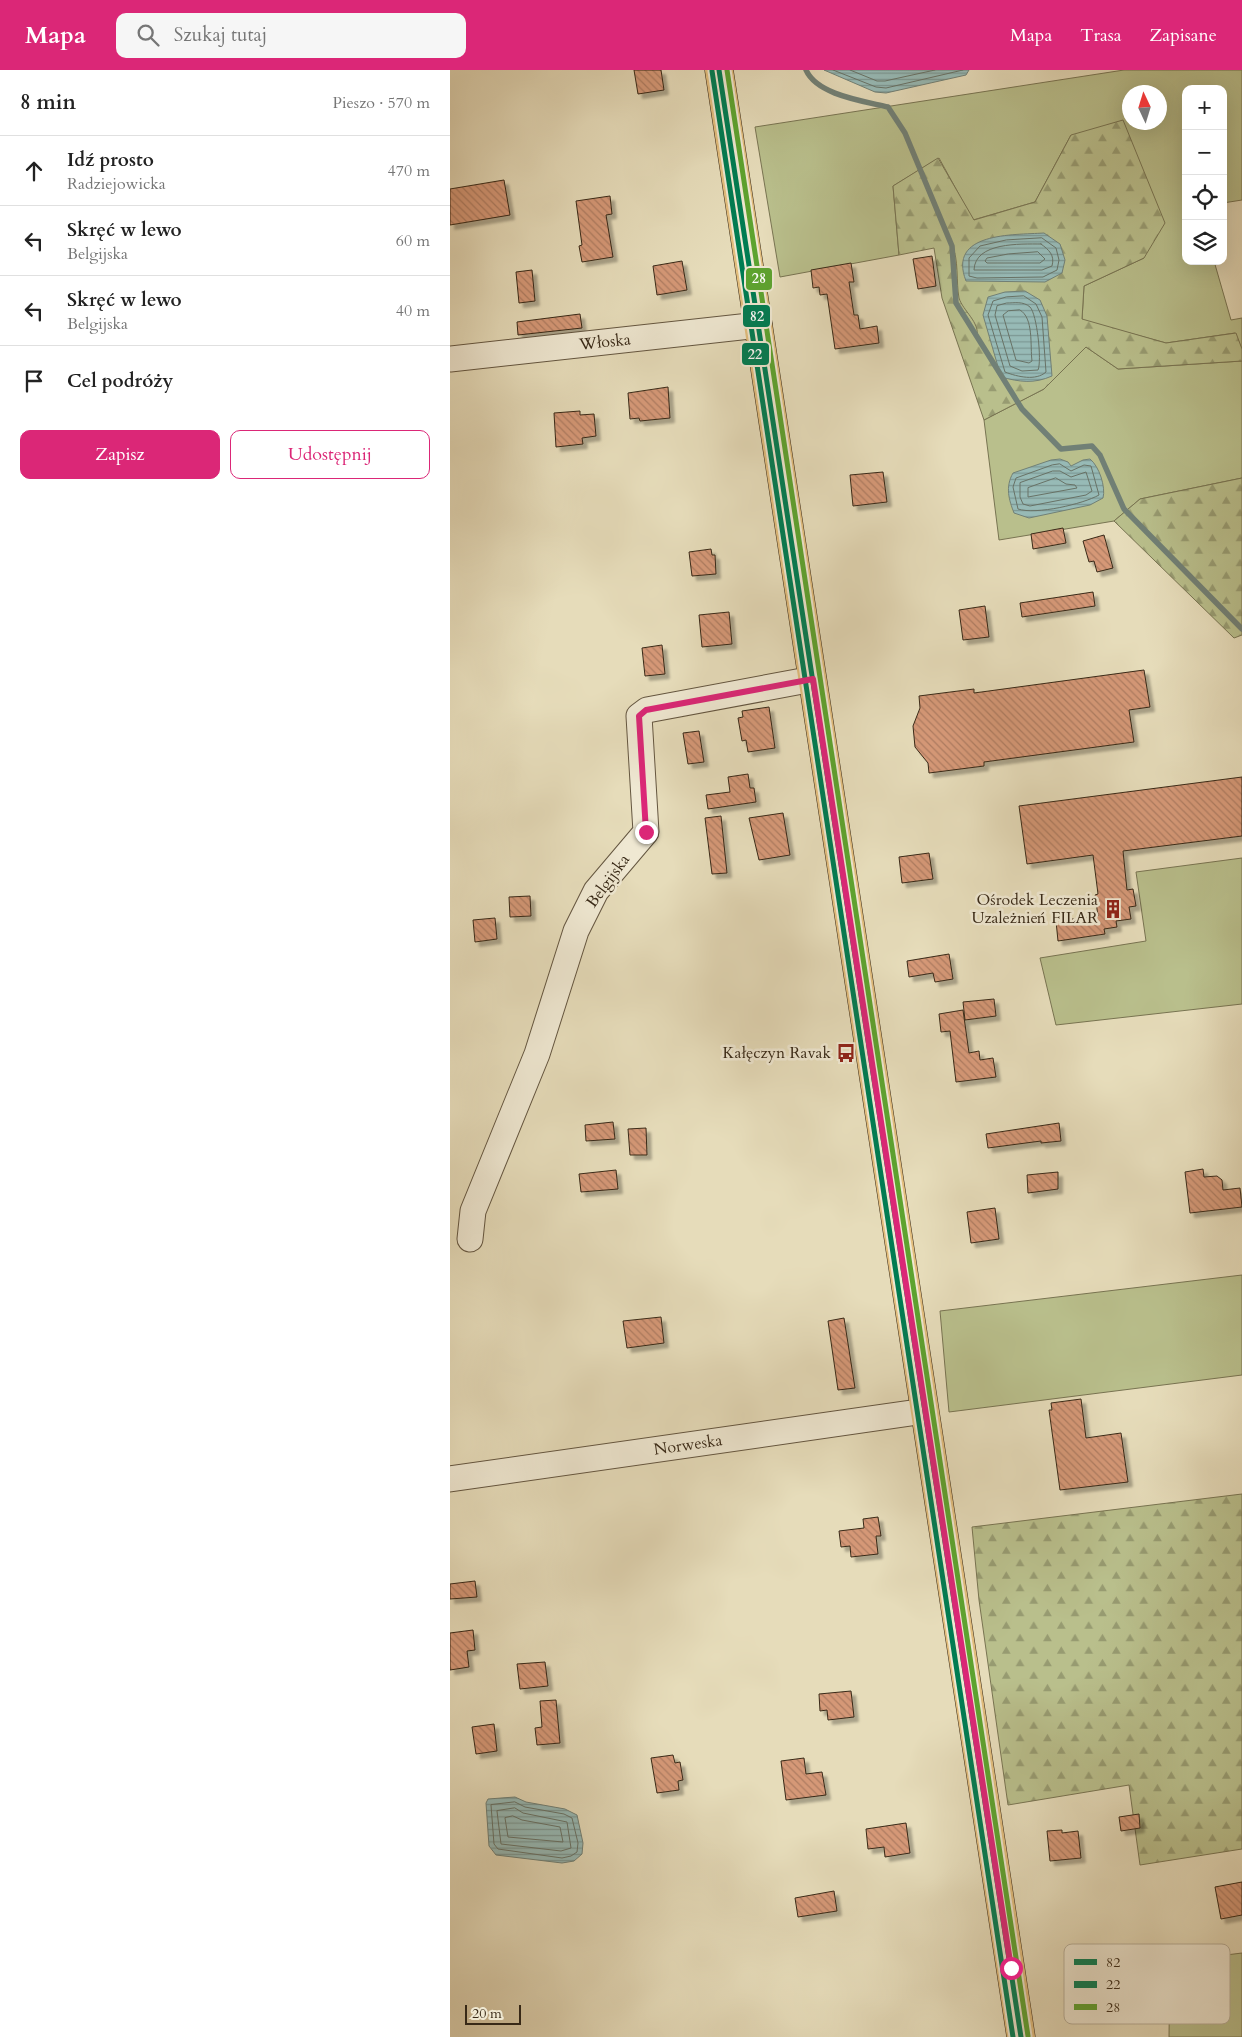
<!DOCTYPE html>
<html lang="pl">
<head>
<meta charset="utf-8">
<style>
	:root { --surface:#fff; --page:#f6f6f6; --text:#222; --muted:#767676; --line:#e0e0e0; --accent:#db2777 }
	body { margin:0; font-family:Cardo,serif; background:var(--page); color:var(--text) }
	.controls { position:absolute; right:15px; top:15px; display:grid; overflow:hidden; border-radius:10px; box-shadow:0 5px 20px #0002 }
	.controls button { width:45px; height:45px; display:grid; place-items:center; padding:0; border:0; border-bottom:1px solid var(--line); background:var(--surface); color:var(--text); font:25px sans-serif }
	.compass { position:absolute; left:672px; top:15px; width:45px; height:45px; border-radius:50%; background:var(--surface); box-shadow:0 5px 20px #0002; rotate:356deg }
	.scale { position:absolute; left:15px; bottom:12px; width:56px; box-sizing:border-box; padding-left:5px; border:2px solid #382917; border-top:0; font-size:14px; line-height:18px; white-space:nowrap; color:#382917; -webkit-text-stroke:4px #efe8d2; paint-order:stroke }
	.stop { position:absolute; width:15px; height:15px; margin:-11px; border:4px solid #db2777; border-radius:50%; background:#fff }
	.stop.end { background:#db2777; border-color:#fff; box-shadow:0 1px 5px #0008 }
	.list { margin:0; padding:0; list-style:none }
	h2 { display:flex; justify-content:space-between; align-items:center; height:65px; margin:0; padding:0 20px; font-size:21px }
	h2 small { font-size:16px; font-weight:400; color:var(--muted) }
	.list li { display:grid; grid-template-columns:32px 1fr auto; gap:15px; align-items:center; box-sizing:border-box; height:70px; padding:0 20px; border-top:1px solid var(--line) }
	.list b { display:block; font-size:19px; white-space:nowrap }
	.list p { margin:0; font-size:16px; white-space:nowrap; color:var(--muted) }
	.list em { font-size:16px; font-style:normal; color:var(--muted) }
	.actions { display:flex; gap:10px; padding:15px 20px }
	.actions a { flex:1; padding:11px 0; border:1px solid var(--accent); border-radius:10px; text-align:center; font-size:18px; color:var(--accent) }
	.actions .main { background:var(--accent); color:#fff }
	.icon { flex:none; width:28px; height:28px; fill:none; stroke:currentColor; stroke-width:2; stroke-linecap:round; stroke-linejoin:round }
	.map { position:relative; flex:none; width:792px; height:1967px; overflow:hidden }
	header { display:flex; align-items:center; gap:30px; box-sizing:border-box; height:70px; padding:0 25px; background:var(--accent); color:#fff }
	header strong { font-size:24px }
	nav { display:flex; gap:28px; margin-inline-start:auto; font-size:18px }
	.search { width:350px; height:45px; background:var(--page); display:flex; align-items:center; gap:12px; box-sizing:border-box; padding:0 18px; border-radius:10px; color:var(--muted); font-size:19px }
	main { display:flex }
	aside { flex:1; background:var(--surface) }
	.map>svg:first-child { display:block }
</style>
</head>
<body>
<header>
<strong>Mapa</strong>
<div class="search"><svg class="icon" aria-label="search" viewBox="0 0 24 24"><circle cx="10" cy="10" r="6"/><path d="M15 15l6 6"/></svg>Szukaj tutaj</div>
<nav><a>Mapa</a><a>Trasa</a><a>Zapisane</a></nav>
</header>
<main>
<aside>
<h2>8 min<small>Pieszo · 570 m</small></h2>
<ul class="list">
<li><svg class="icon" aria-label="ahead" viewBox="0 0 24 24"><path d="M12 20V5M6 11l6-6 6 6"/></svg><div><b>Idź prosto</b><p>Radziejowicka</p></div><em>470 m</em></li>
<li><svg class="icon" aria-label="left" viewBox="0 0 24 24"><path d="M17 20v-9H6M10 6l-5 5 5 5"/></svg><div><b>Skręć w lewo</b><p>Belgijska</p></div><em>60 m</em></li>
<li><svg class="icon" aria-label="left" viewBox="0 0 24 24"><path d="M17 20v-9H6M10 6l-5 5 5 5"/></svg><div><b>Skręć w lewo</b><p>Belgijska</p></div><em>40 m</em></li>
<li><svg class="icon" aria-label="arrive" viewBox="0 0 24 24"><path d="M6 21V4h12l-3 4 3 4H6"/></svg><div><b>Cel podróży</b></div></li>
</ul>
<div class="actions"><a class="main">Zapisz</a><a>Udostępnij</a></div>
</aside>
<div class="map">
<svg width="792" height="1967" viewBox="0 0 792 1967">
	<defs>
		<pattern id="forest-firs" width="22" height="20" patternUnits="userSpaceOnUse" patternTransform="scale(1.25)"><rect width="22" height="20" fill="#b9bf8c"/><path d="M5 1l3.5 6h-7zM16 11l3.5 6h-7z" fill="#979b71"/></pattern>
		<pattern id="wetland-marsh" width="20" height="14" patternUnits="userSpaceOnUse" patternTransform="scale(1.25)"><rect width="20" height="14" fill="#b9bf8c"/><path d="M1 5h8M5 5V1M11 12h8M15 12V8" fill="none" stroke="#979b71"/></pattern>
		<pattern id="water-rules" width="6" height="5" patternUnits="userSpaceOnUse" patternTransform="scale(1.25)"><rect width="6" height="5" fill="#97bab6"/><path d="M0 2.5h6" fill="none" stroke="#7c9793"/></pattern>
		<pattern id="building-back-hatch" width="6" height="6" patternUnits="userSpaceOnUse" patternTransform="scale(1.25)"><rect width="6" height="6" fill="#d59877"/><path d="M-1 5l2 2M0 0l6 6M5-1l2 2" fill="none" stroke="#ae7c61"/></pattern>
		<filter id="shadow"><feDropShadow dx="4.5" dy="4.5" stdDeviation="1" flood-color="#0004"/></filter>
	</defs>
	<rect width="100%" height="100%" fill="#e6dcba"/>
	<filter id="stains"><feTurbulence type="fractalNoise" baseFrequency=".004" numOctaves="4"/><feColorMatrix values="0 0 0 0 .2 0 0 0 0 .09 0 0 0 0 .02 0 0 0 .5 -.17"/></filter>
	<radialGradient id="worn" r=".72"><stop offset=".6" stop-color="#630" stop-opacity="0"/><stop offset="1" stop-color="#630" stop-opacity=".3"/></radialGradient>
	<path fill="#b9bf8c" stroke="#787452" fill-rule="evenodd" d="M674,0H792V130L773,133V19H736V191H764L781,250L792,248V279L785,263L716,273L632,250L634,216L694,188L621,65L585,132L523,150L489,88L443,116L449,185L330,207L305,57ZM680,22H710V52H680Z
		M636,277L668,299L792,291V408L690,429L664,451L549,470L534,350L594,319Z
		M792,788V934L606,955L590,888L696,871L686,802Z
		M792,1205V1305L499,1342L490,1241Z
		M792,1883V1967H719L720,1892Z"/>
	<path fill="url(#forest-firs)" stroke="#787452" d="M673,50L715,153L694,188L634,216L632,249L716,273L786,263L792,279V291L668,299L636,277L594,319L534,350L492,228L484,178L449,185L443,116L488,88L524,150L585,132L621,65Z
		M792,408V565L784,568L664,451L690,429Z
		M792,1424V1779L690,1795L679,1715L558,1735L529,1530L522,1457Z"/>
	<path fill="url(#wetland-marsh)" stroke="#787452" d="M502,176C509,188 506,213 509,228C513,241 530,252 527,267L506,233Z"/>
	<path fill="url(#water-rules)" stroke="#718076" d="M374,0H519L516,5L436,23L425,22Z
		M594,163L610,174L615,190L612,203L595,212L516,211C497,162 563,165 594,163Z
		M575,221L590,230L597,246L602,306C584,314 570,312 551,307L533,245L538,227L555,222Z
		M610,389L618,392L621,396L633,390L640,389C649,396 656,417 653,428L640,435L579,448L564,443C559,430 555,417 563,403L601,390Z
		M65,1727L76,1732L115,1739L127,1745L133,1773L132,1784L124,1791L112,1793L46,1785L39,1776L36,1733L38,1729Z"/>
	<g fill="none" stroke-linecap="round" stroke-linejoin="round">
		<path stroke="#687266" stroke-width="1" d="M383,0L426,17L436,18L513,0
			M400,0L427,11H435L485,0
			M592,168L606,178L609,190L607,200L593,207L527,208L519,206V188L530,176L556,170Z
			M591,174C599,180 605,185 602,196L592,200H524C525,172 570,174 591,174Z
			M588,182L595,189L590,193H537L535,191L537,188L558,184Z
			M574,226L586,234L592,247L596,302C586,311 568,307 555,302L538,245L543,231L556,227Z
			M557,233C565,233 573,231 580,237C587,244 592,291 588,300L572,301L560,296L545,245L547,236Z
			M570,240C584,248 580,276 582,291L579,293L566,290L553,245L558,241Z
			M610,394L621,401L634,395L641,396L649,425C633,434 586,445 568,439L563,417L566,408L602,395Z
			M603,401H610L621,407L636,402L642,421L636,425L580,436L573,434L570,427V413Z
			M606,408L616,414L625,415L627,418L578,427V418Z
			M65,1732L75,1737L114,1744L122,1748L128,1773L127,1782L121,1786L112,1788L48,1779L44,1774L41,1735Z
			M65,1738L73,1743L117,1752L121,1778L111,1781L51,1774L47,1741Z
			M63,1746L72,1750L110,1757L113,1772L58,1767L55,1748Z"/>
		<path stroke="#718076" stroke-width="5.5" d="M356,0C367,25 413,31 438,37L455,63L502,176L506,233L572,339L611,379L642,376L650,385L674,439L792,559"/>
	</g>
	<path fill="url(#building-back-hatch)" stroke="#382917" filter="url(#shadow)" d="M184,0H211L214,20L188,24Z
		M54,110L60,145L0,155V119Z
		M160,126L162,144L156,145L163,187L132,192L129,176L132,175L126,131Z
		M482,186L486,216L468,219L463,189Z
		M232,191L237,220L207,225L203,196Z
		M401,193L404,212H399L404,245H408L410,259L427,256L429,273L385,279L377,224L370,225L369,217L363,218L361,200Z
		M82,200L85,231L69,233L66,202Z
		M130,244L132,258L68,265L67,252Z
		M218,317L220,348L190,351L189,348L180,349L178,323Z
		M130,341V345L144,344L146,366L132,368L133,374L106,377L104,343Z
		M433,402L437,432L403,436L400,405Z
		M613,458L616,473L583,479L581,464Z
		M654,465L663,498L647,502L644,491L639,492L633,471Z
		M261,479L262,485H265L266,504L242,506L239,482Z
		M643,522L645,536L572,547L570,533Z
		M535,536L539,567L513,570L509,540Z
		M279,542L282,574L252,577L249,545Z
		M212,575L215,604L195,606L192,578Z
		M694,600L700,637L679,640L684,672L534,692V696L479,703L478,693L465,677L463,656L470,638L469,626L524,619V623Z
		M319,637L325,678L298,682L296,670L292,671L288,648L293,647L292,641Z
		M249,661L254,692L238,694L233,663Z
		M298,704L300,718H304L306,732L258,739L256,725L280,722L278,707Z
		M792,707V766L673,781L677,820L683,819L686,836L679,837L681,849L666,851L667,857L654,859L655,864L608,871L606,851L648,846L645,825L648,824L643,785L577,794L569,736Z
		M333,743L340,785L309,790L299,748Z
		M271,746L277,803L262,804L255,748Z
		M479,783L483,809L452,813L449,787Z
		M80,826L81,846L60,847L59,827Z
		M45,848L47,869L25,872L23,850Z
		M499,884L503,909L485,912L483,903L459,907L457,891Z
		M544,929L546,946L515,950L513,932Z
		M513,940L519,983L529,981L530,990L543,988L546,1007L506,1012L500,961L491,962L489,944Z
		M163,1052L165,1069L136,1071L135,1055Z
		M609,1053L611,1071L591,1073V1071L538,1078L536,1064Z
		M196,1058L197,1085H180L178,1059Z
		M753,1099L754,1107L767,1106L772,1110L773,1120L790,1118L792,1137L740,1143L735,1102Z
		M166,1100L168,1119L131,1122L129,1104Z
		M608,1102V1119L578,1123L577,1105Z
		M545,1138L549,1169L521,1173L517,1142Z
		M211,1247L214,1273L177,1278L173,1251Z
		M394,1248L405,1318L388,1320L378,1251Z
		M631,1329L636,1368L671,1363L678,1412L610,1420L599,1340H602L601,1333Z
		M428,1447L431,1466H426L428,1484L401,1487L400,1476L391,1477L389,1461L414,1458L413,1449Z
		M25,1511L27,1527L0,1529V1514Z
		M23,1560L25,1580L17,1581L19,1597L0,1600V1563Z
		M95,1592L98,1616L70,1619L67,1594Z
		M401,1621L404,1647L378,1650L377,1640L370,1641L369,1624Z
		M106,1630L110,1673L87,1675L85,1658L92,1657L90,1631Z
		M44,1654L47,1681L26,1684L22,1657Z
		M223,1685L225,1693L230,1692L233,1710L228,1711L229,1720L207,1723L201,1688Z
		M354,1688L356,1704L372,1702L376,1725L336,1730L331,1691Z
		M689,1744L690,1758L671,1761L669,1747Z
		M456,1753L460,1783L435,1787L434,1777L418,1779L416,1759Z
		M612,1760V1763L628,1761L631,1788L600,1791L597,1761Z
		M792,1812V1845L771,1849L765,1817Z
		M384,1821L387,1841L348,1847L345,1828Z"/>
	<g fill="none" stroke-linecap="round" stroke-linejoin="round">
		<g stroke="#645640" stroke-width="27">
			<path id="minor" d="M0,289L309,255
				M20,1169L23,1141L87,984L126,861L146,821L196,762L189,646L197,640L363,609
				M0,1409L475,1341"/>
		</g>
		<g stroke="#382917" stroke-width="29">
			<path id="major" d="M269,0L571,1967"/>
		</g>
		<use href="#minor" stroke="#efe8d2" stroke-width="25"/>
		<use href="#major" stroke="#e3be7d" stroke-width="28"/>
		<g stroke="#efe8d2" stroke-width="9">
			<path id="bus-1" d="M269,0L571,1967"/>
		</g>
		<g stroke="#efe8d2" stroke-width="9">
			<path id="bus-2" d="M262,1L563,1967"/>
		</g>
		<g stroke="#efe8d2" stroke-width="9">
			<path id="bus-3" d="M277,0L578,1966"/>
		</g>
		<use href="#bus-1" stroke="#007c52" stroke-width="5"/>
		<use href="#bus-2" stroke="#007c52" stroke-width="5"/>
		<use href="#bus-3" stroke="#5da32f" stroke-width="5"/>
	</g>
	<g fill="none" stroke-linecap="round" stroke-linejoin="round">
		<path stroke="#db2777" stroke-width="6" d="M196,762L189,646L196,640L363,609L561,1898"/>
	</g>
	<defs>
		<g id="building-bare" transform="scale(1.5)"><path d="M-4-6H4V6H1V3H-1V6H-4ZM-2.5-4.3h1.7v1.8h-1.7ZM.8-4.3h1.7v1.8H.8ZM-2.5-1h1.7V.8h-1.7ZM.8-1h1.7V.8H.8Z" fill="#8f2418" stroke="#efe8d2" stroke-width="2.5" paint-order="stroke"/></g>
		<g id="bus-bare" transform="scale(1.5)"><path d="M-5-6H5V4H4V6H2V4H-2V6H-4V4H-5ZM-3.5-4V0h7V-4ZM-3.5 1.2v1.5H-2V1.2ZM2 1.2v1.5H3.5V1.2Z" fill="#8f2418" stroke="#efe8d2" stroke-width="2.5" paint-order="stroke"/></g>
	</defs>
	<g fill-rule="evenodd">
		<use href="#building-bare" x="663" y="839"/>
		<use href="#bus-bare" x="396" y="983"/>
	</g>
	<g text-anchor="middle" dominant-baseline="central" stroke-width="5" stroke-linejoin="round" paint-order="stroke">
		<g font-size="16" fill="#382917" stroke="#efe8d2">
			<text transform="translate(155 272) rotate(-6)">Włoska</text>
			<text transform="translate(158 811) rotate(-54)">Belgijska</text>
			<text transform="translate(238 1375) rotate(-8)">Norweska</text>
		</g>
		<g font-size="16" fill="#382917" stroke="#efe8d2" text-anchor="end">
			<text x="648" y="830">Ośrodek Leczenia<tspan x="648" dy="18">Uzależnień FILAR</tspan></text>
			<text x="381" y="983">Kałęczyn Ravak</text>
		</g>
	</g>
	<rect x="614" y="1874" width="166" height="80" rx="8" fill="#efe8d2" stroke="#b8af9a" stroke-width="1"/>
	<rect x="624" y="1889" width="23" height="6" fill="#007c52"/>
	<rect x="624" y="1911" width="23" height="7" fill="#007c52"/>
	<rect x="624" y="1934" width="23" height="6" fill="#5da32f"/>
	<g font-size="14" fill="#382917">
		<text x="656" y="1897">82</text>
		<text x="656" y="1919">22</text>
		<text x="656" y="1942">28</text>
	</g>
	<g stroke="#efe8d2" stroke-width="2">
		<rect x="295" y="197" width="28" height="24" rx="5" fill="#5da32f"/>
		<rect x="292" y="234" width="29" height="24" rx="5" fill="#007c52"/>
		<rect x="291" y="272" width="29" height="24" rx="5" fill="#007c52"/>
	</g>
	<g font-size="14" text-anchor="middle" font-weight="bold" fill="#fff">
		<text x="309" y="213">28</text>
		<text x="307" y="251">82</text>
		<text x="305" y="289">22</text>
	</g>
	<rect width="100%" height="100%" filter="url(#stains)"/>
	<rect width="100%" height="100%" fill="url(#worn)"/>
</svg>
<div class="controls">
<button>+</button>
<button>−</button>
<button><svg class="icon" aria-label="locate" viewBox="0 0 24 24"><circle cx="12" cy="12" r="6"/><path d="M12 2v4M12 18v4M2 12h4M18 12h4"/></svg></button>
<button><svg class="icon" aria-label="layers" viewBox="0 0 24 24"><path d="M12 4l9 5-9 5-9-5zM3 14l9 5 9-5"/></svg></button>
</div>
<svg class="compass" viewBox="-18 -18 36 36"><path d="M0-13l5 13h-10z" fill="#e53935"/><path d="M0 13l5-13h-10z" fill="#767676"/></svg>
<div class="scale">20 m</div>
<div class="stop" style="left:561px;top:1898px"></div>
<div class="stop end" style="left:196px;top:762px"></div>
</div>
</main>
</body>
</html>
